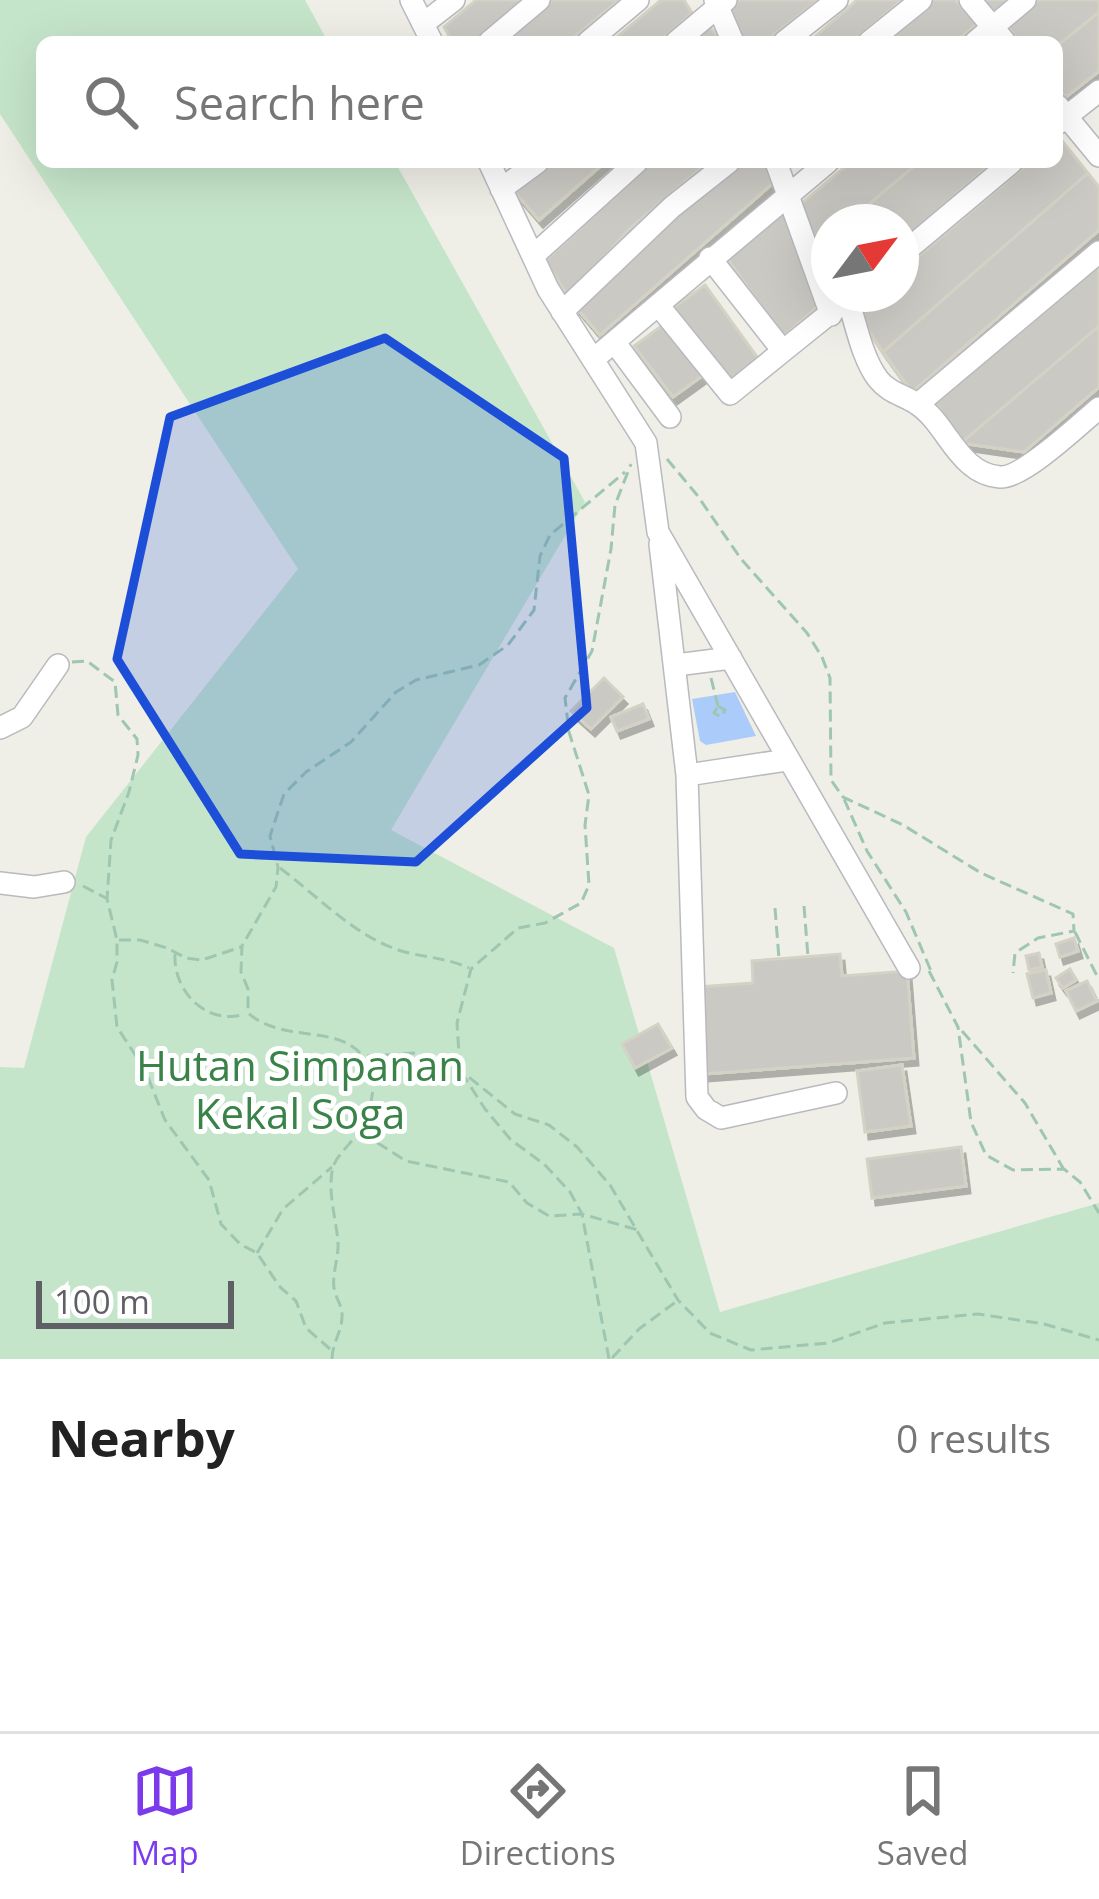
<!DOCTYPE html>
<html lang="en">
<head>
<meta charset="utf-8">
<style>
	:root { --surface:#fff; --page:#f6f6f6; --text:#222; --muted:#767676; --line:#e0e0e0; --accent:#7c3aed }
	body { margin:0; font-family:"Open Sans",sans-serif; background:var(--page); color:var(--text) }
	.compass { position:absolute; left:811px; top:204px; width:108px; height:108px; border-radius:50%; background:var(--surface); box-shadow:0 12px 48px #0002; rotate:58deg }
	.scale { position:absolute; left:36px; bottom:30px; width:198px; box-sizing:border-box; padding-left:12px; border:6px solid #5e6066; border-top:0; font-size:33px; line-height:42px; white-space:nowrap; color:#5e6066; -webkit-text-stroke:9px #fff; paint-order:stroke }
	.list { margin:0; padding:0; list-style:none }
	h2 { display:flex; justify-content:space-between; align-items:center; height:156px; margin:0; padding:0 48px; font-size:51px }
	h2 small { font-size:39px; font-weight:400; color:var(--muted) }
	.icon { flex:none; width:66px; height:66px; fill:none; stroke:currentColor; stroke-width:2; stroke-linecap:round; stroke-linejoin:round }
	.map { position:relative; flex:none; width:1099px; height:1359px; overflow:hidden }
	.search { position:absolute; background:var(--surface); box-shadow:0 12px 48px #0002; left:36px; right:36px; top:36px; height:132px; display:flex; align-items:center; gap:30px; box-sizing:border-box; padding:0 42px; border-radius:18px; color:var(--muted); font-size:45px }
	.sheet { height:372px; background:var(--surface) }
	nav { display:flex; justify-content:space-around; align-items:center; box-sizing:border-box; height:168px; border-top:3px solid var(--line); background:var(--surface); font-size:33px; color:var(--muted) }
	nav a { display:grid; justify-items:center; gap:6px }
	nav .on { color:var(--accent) }
	.map>svg:first-child { display:block }
</style>
</head>
<body>
<div class="map">
<svg width="1099" height="1359" viewBox="0 0 1099 1359">
	<defs>
		<filter id="shadow"><feDropShadow dx="4" dy="7" stdDeviation="0" flood-color="#0004"/></filter>
	</defs>
	<rect width="100%" height="100%" fill="#efefe7"/>
	<path fill="#c5e5ca" d="M0,0H305L328,42H42V162H395L585,502L391,830L614,948L720,1312L1099,1203V1359H0V1067L24,1068L86,837L298,569L0,114Z"/>
	<path fill="#abccfb" d="M735,692L756,736L706,745L700,741L692,699Z"/>
	<path fill="#cbc9c4" stroke="#d4d2c5" stroke-width="3" filter="url(#shadow)" d="M476,0H526L477,42H453L444,27Z
		M552,0H619L568,42H502Z
		M661,0H684L692,13L659,42H611Z
		M740,0H819L764,42H745L728,10Z
		M857,0H902L853,42H809Z
		M926,0H955L977,24L955,42H876Z
		M977,0H1015L993,18Z
		M1038,0H1099V12L1057,46V42H1019L1007,25Z
		M1099,12V71L1066,97L1057,87V46Z
		M706,23L723,42H685Z
		M1059,137L1088,173L883,352L855,310L874,294H901V271L1030,162H1057Z
		M547,162H605L539,220L514,191Z
		M652,162H708L628,230L569,297L545,261Z
		M739,162H765L773,183L600,335L576,307L663,225Z
		M851,162H919L848,222H829V238L815,250L796,208Z
		M919,162H993L901,242V222H848Z
		M1088,173L1099,187V230L912,392L883,352Z
		M786,211L820,304L783,337L727,258Z
		M829,238V277L815,250Z
		M1099,265V326L961,443L936,403Z
		M705,285L760,361L729,385L673,308Z
		M667,322L709,371L673,397L634,346Z
		M1099,326V387L1024,452L961,443Z
		M604,678L623,697L591,729L571,711Z
		M643,704L649,719L617,731L611,717Z
		M1074,938L1078,951L1060,957L1056,944Z
		M1039,953L1042,967L1029,970L1026,956Z
		M840,954L842,976L907,971L914,1058L705,1074L698,987L753,983L752,961Z
		M1070,969L1076,980L1063,988L1056,978Z
		M1046,970L1051,993L1033,998L1027,974Z
		M1087,981L1097,1001L1076,1011L1066,991Z
		M658,1024L672,1048L635,1068L622,1044Z
		M902,1065L911,1126L865,1132L857,1071Z
		M961,1147L966,1186L872,1198L867,1159Z"/>
	<g fill="none" stroke-linecap="round" stroke-linejoin="round">
		<g stroke="#b9babf" stroke-width="24">
			<path id="minor" d="M411,0L432,42
				M715,0L733,42
				M970,0L1005,42
				M423,24L454,0
				M489,42L539,0
				M588,42L638,0
				M676,42L726,0
				M784,42L837,0
				M869,42L921,0
				M975,42L1025,0
				M1057,105L1099,156
				M1057,124L1099,91
				M489,162L548,289L646,443L658,532L909,968
				M776,162L831,315
				M501,189L538,162
				M901,255L1012,162
				M533,256L637,162
				M710,258L783,351L854,294
				M848,300C856,324 862,358 878,379C889,393 904,395 917,404C947,423 958,474 1000,477C1022,479 1080,424 1099,408
				M659,306L730,394L783,351
				M562,312L672,207L729,162
				M615,343L670,417
				M595,358L828,162
				M918,404L1099,252
				M660,544L687,775L697,1097L706,1109L721,1118L836,1093
				M676,665L731,658
				M0,728L22,717L58,665
				M687,775L787,760
				M0,883L34,887L64,882"/>
		</g>
		<path stroke="#9ec6b0" stroke-width="3" stroke-dasharray="12 6" stroke-linecap="butt" d="M667,459L697,495L741,559L807,633L822,657L830,678L831,780L843,797L903,825L981,873L1073,914L1074,931L1038,938L1015,953L1013,973
			M72,662L87,661L115,682L118,715L137,739L138,755L129,792L111,840L107,899L117,940V962L112,980L117,1027L145,1070L165,1120L209,1180L221,1224L240,1244L257,1253L280,1287L296,1301L306,1328L330,1349
			M711,678L718,706
			M718,706L725,710L721,717L714,713Z
			M844,799L867,851L906,912L931,971
			M280,868C319,897 357,939 405,952C428,958 447,958 469,968
			M83,886L106,898
			M804,906L808,957
			M775,908L779,959
			M1075,932L1099,980
			M119,940H140L167,948L186,958L202,960L241,947
			M175,954C173,992 207,1026 245,1014
			M929,971L958,1027L971,1122L986,1155L1013,1170L1064,1169L1080,1182L1099,1213
			M962,1031L1025,1103L1063,1168
			M367,1056L416,1053L460,1070L515,1114L549,1125L577,1147L610,1185L678,1300L710,1333L751,1350L828,1343L885,1323L978,1314L1044,1324L1099,1340
			M362,1133L406,1161L509,1182L527,1203L549,1216L582,1214L638,1230
			M257,1253L283,1209L332,1167
			M612,1358L639,1329L677,1301
			M332,1359C332,1343 343,1330 342,1314C342,1305 335,1297 334,1288C332,1273 339,1257 338,1242C336,1218 327,1191 333,1167C336,1157 348,1146 355,1137C370,1117 381,1081 365,1059C339,1022 285,1045 248,1013V989L241,972L242,946L276,887L278,867L270,836L284,794L306,772L351,742L396,692L416,680L479,665L508,645L534,610L540,556L550,535L625,472
			M609,1359L582,1214L570,1192L544,1164L511,1140L485,1109L460,1070L457,1023L471,969L518,928L545,923L581,903L589,885L585,825L589,795L569,732L565,698L592,651L611,549L615,505L631,464"/>
		<use href="#minor" stroke="#fff" stroke-width="21"/>
	</g>
	<path fill="#1d4ed8" fill-opacity="0.2" stroke="#1d4ed8" stroke-width="9" stroke-linejoin="round" d="M385,338L564,458L587,708L416,862L240,854L117,659L170,417Z"/>
	<g text-anchor="middle" dominant-baseline="central" stroke-width="10" stroke-linejoin="round" paint-order="stroke">
		<g font-size="42" fill="#398248" stroke="#fff">
			<text x="300" y="1064">Hutan Simpanan<tspan x="300" dy="48">Kekal Soga</tspan></text>
		</g>
	</g>
</svg>
<svg class="compass" viewBox="-18 -18 36 36"><path d="M0-13l5 13h-10z" fill="#e53935"/><path d="M0 13l5-13h-10z" fill="#767676"/></svg>
<div class="scale">100 m</div>
<div class="search"><svg class="icon" aria-label="search" viewBox="0 0 24 24"><circle cx="10" cy="10" r="6"/><path d="M15 15l6 6"/></svg>Search here</div>
</div>
<section class="sheet">
<h2>Nearby<small>0 results</small></h2>
<ul class="list">
</ul>
</section>
<nav>
<a class="on"><svg class="icon" aria-label="map" viewBox="0 0 24 24"><path d="M3 6l6-2 6 2 6-2v14l-6 2-6-2-6 2zM9 4v14M15 6v14"/></svg>Map</a>
<a><svg class="icon" aria-label="directions" viewBox="0 0 24 24"><path d="M12 3l9 9-9 9-9-9zM9 14v-3h6M13 9l2 2-2 2"/></svg>Directions</a>
<a><svg class="icon" aria-label="saved" viewBox="0 0 24 24"><path d="M7 4h10v16l-5-4-5 4z"/></svg>Saved</a>
</nav>
</body>
</html>
